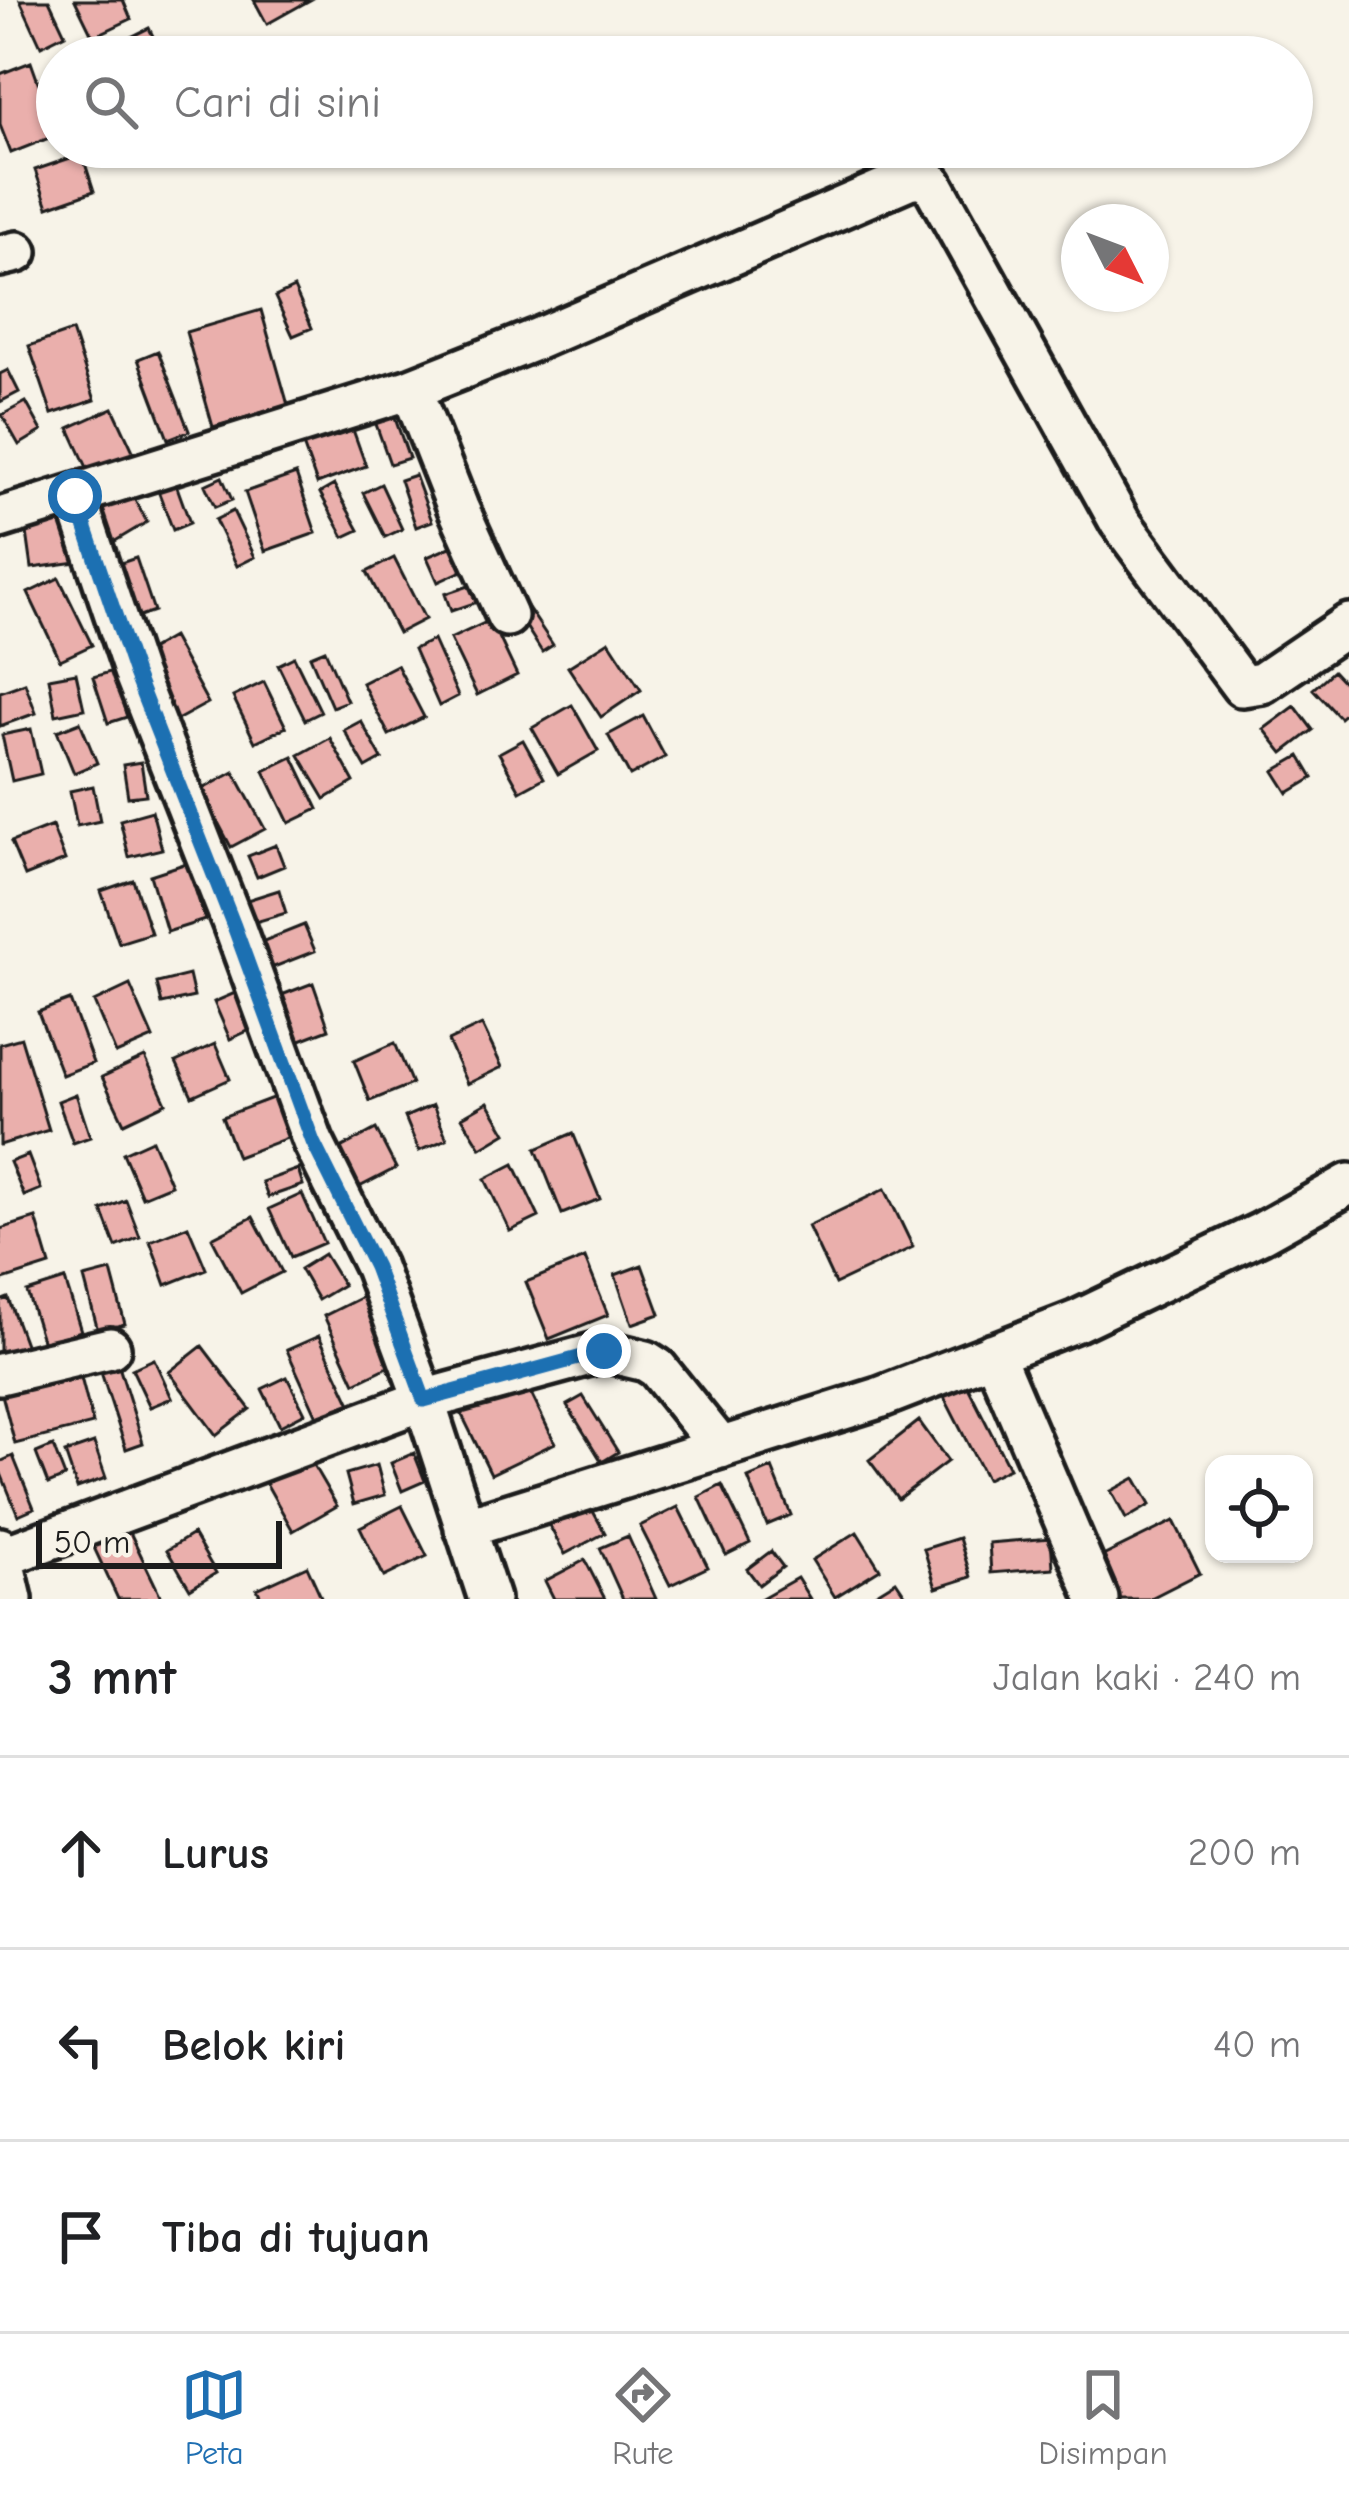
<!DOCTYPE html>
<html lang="id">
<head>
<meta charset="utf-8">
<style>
	:root { --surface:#fff; --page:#f2f2f2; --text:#202124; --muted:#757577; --line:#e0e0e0; --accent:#1f6fb2 }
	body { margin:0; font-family:"Comic Neue",sans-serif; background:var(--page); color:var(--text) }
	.controls { position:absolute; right:36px; bottom:36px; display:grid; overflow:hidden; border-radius:24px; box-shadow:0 3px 9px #0004 }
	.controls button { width:108px; height:108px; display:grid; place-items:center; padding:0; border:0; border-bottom:3px solid var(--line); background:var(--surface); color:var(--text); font:60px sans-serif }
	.compass { position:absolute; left:1061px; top:204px; width:108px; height:108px; border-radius:50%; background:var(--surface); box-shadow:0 3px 9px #0004; rotate:132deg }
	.scale { position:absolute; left:36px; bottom:30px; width:246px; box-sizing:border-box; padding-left:12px; border:6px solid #1c1c1c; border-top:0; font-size:33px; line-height:42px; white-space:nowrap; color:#1c1c1c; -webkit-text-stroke:9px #f7f3e8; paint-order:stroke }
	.stop { position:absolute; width:36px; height:36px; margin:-27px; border:9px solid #1f6fb2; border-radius:50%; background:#fff }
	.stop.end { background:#1f6fb2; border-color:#fff; box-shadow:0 3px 12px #0008 }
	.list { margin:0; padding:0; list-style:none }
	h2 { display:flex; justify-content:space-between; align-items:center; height:156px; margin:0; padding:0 48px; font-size:51px }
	h2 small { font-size:39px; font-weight:400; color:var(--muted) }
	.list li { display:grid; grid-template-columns:78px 1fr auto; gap:36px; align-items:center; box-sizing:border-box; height:192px; padding:0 48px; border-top:3px solid var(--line) }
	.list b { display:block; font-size:45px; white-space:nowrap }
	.list em { font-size:39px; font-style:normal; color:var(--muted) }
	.icon { flex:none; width:66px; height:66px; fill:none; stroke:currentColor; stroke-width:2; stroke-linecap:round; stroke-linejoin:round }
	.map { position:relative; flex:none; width:1349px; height:1599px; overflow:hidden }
	.search { position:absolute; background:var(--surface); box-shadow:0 3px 9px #0004; left:36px; right:36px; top:36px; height:132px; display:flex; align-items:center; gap:30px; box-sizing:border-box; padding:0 42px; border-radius:66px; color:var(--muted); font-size:45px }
	.sheet { height:732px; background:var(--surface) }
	nav { display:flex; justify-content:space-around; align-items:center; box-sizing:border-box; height:168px; border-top:3px solid var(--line); background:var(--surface); font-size:33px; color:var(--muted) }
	nav a { display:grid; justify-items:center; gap:6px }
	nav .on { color:var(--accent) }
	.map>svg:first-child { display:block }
</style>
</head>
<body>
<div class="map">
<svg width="1349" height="1599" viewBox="0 0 1349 1599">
	<rect width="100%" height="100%" fill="#f7f3e8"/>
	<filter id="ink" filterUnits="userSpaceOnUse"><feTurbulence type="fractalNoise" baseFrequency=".00833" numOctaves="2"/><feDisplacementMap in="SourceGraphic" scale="24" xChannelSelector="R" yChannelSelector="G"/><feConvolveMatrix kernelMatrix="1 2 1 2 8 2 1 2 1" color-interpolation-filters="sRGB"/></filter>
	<g filter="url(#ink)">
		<path fill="#eaafac" stroke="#1c1c1c" stroke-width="3" d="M20,0H49L65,34L41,46Z
			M75,0H123L131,19L93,37Z
			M254,0H310L267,24Z
			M149,28L163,57H132L125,40Z
			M31,62L57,135L11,153L0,125V74Z
			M82,154L94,191L48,207L35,170Z
			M294,288L312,328L293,336L275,297Z
			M261,310L288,405L213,427L186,332Z
			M72,331L95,400L52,414L29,346Z
			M158,351L189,431L168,439L138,359Z
			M8,370L19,392L0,402V374Z
			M26,402L42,431L19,445L2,415Z
			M391,407L409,458L390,464L372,413Z
			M113,408L134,453L90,474L69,428Z
			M347,413L366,466L317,484L298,431Z
			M172,473L190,523L173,530L154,480Z
			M296,474L316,533L265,551L245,492Z
			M415,475L432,521L416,527L400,480Z
			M222,477L232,500L215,507L205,485Z
			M125,482L147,522L102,549L79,508Z
			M381,484L402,529L385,537L363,493Z
			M334,485L359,530L344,537L320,493Z
			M233,511L255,557L237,566L215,520Z
			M71,519L77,562L32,568L26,525Z
			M455,545L466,569L438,582L427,557Z
			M136,558L154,611L122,622L103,569Z
			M394,558L425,619L398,633L367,572Z
			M59,578L92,645L60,660L28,593Z
			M478,583L483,600L451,611L445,594Z
			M523,600L553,645L542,652L513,606Z
			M491,620L517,675L477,695L450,639Z
			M172,637L208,703L164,727L128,662Z
			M433,640L458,696L439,706L414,649Z
			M609,641L641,690L601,717L568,667Z
			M325,650L347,701L332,707L310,656Z
			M294,657L321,712L305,720L278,665Z
			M397,665L424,717L389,735L362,683Z
			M113,671L127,717L108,723L93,677Z
			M1333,671L1349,688V710L1340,718L1313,689Z
			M76,673L84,709L56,715L49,678Z
			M264,682L286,727L255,742L233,697Z
			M25,683L36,713L0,726V692Z
			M572,705L598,751L558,774L532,728Z
			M1295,706L1313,730L1283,753L1264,729Z
			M643,716L665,757L630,776L608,735Z
			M361,721L382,759L366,768L344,730Z
			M80,722L97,763L74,773L57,731Z
			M31,729L41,774L12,781L2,735Z
			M330,738L354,782L325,799L299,755Z
			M523,740L544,778L520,791L499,753Z
			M1300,756L1313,778L1288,793L1274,771Z
			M293,757L318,809L289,823L264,771Z
			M141,762L146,795L128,797L123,765Z
			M234,772L265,829L231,847L201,790Z
			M93,786L100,821L77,826L70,791Z
			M152,811L162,849L129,857L120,820Z
			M52,826L65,860L25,876L11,842Z
			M276,845L284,866L257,877L248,856Z
			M187,863L205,920L167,932L150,875Z
			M133,880L151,933L119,943L101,891Z
			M279,890L286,913L235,928L228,906Z
			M304,925L315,951L251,976L241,950Z
			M189,975L194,997L162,1004L157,983Z
			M313,983L329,1029L295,1042L279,996Z
			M130,985L153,1038L116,1054L94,1002Z
			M235,993L250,1030L230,1039L214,1002Z
			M70,1000L93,1063L62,1075L38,1012Z
			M482,1025L502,1067L467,1084L448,1041Z
			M21,1038L49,1130L0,1145V1044Z
			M395,1043L412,1084L370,1101L354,1061Z
			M215,1044L230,1079L192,1096L176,1062Z
			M145,1057L166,1103L124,1123L102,1077Z
			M76,1094L90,1137L73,1143L58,1101Z
			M275,1097L290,1137L237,1157L222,1117Z
			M488,1102L506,1133L481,1148L462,1117Z
			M433,1105L447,1139L419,1151L405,1117Z
			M376,1129L396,1168L340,1197L320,1159Z
			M573,1133L600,1199L562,1214L536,1149Z
			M152,1140L171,1185L142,1197L123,1153Z
			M28,1155L41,1189L24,1196L10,1162Z
			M514,1164L539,1217L510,1231L485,1179Z
			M298,1169L303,1185L268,1197L262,1182Z
			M885,1189L913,1247L835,1284L808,1226Z
			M302,1194L324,1243L291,1257L269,1209Z
			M126,1200L140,1237L116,1247L102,1210Z
			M253,1217L282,1272L241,1293L212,1238Z
			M36,1218L50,1265L0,1281V1229Z
			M188,1226L206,1269L166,1285L150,1241Z
			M324,1254L343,1285L318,1300L300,1269Z
			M585,1258L608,1315L549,1339L526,1282Z
			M642,1265L660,1314L632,1324L615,1275Z
			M111,1271L125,1324L98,1331L84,1278Z
			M65,1280L81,1331L43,1343L27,1292Z
			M362,1297L394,1364L355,1383L324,1316Z
			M8,1298L26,1347L0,1357V1301Z
			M319,1336L352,1406L319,1421L287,1350Z
			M202,1346L250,1409L216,1435L169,1372Z
			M154,1359L172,1398L150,1407L132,1369Z
			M117,1360L143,1443L126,1449L99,1366Z
			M78,1366L93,1424L15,1444L0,1387Z
			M287,1377L305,1413L280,1426L262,1389Z
			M524,1379L555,1443L491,1474L460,1411Z
			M966,1383L1009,1468L986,1479L943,1395Z
			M583,1396L618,1452L602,1462L567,1405Z
			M919,1421L948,1461L898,1499L869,1460Z
			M94,1443L106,1478L77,1488L65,1453Z
			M53,1446L65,1477L48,1484L36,1453Z
			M305,1451L337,1506L293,1531L262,1476Z
			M414,1453L425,1481L402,1491L391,1463Z
			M13,1456L34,1508L18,1515L0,1471V1462Z
			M377,1465L385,1495L354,1504L346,1474Z
			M772,1468L791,1515L767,1525L748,1478Z
			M1135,1478L1150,1505L1126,1519L1111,1491Z
			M722,1485L750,1543L726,1555L699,1497Z
			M589,1504L605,1533L565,1554L549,1525Z
			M402,1506L427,1556L384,1577L360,1527Z
			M678,1507L708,1567L670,1585L640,1526Z
			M1174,1521L1200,1573L1149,1599H1117L1097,1559Z
			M125,1522L162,1599H118L90,1539Z
			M857,1532L880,1569L835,1597L812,1560Z
			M193,1534L216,1573L190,1589L167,1550Z
			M628,1536L656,1599H623L600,1548Z
			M959,1538L971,1577L936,1588L924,1549Z
			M1051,1538L1053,1568L991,1573L989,1543Z
			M771,1551L783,1567L759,1585L747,1569Z
			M585,1560L605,1599H554L545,1581Z
			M307,1566L322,1599H262L257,1589Z
			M797,1578L810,1599H760Z
			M896,1581L908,1599H867Z"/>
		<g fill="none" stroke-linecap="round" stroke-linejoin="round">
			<g stroke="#1c1c1c" stroke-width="48">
				<path id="minor" d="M0,256L17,252
					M411,389L458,508L507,616
					M75,496L135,674L234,926L313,1142L375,1267L424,1400L489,1599
					M0,518L411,389L537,339L908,179L919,177L932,183L1120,522L1242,686L1262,683L1349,624
					M993,1353L1098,1599
					M0,1374L110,1348
					M465,1528L879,1398L1077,1321L1261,1233L1349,1184
					M0,1548L12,1599
					M2,1557L424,1400L604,1351L646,1361L657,1368L721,1448"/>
			</g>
			<use href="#minor" stroke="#f7f3e8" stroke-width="39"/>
		</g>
	</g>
	<g fill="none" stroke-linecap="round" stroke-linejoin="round" filter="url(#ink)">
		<path stroke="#1f6fb2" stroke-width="15" d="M75,496L135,674L234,926L313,1142L375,1267L424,1400L604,1351"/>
	</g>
</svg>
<div class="controls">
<button><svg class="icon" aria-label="locate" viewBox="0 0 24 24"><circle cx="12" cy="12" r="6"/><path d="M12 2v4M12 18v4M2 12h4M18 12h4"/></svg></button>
</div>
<svg class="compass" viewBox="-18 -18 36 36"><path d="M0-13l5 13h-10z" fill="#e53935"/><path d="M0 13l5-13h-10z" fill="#757577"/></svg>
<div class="scale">50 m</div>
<div class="stop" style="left:75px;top:496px"></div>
<div class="stop end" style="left:604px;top:1351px"></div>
<div class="search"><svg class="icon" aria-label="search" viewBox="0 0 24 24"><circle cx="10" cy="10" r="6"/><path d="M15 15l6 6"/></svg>Cari di sini</div>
</div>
<section class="sheet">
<h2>3 mnt<small>Jalan kaki · 240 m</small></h2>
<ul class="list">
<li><svg class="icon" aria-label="ahead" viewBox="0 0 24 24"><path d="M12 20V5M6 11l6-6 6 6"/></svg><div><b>Lurus</b></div><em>200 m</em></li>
<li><svg class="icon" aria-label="left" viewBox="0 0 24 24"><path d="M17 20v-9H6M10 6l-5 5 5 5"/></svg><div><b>Belok kiri</b></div><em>40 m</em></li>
<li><svg class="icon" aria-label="arrive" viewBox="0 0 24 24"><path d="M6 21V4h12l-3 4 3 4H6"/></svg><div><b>Tiba di tujuan</b></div></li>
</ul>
</section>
<nav>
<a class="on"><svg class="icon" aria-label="map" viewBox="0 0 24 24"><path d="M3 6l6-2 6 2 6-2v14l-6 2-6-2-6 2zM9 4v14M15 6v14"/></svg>Peta</a>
<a><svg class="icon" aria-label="directions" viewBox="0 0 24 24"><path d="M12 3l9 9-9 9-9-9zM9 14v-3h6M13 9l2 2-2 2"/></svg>Rute</a>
<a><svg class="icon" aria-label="saved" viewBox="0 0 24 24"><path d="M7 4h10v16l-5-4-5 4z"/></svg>Disimpan</a>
</nav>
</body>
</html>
